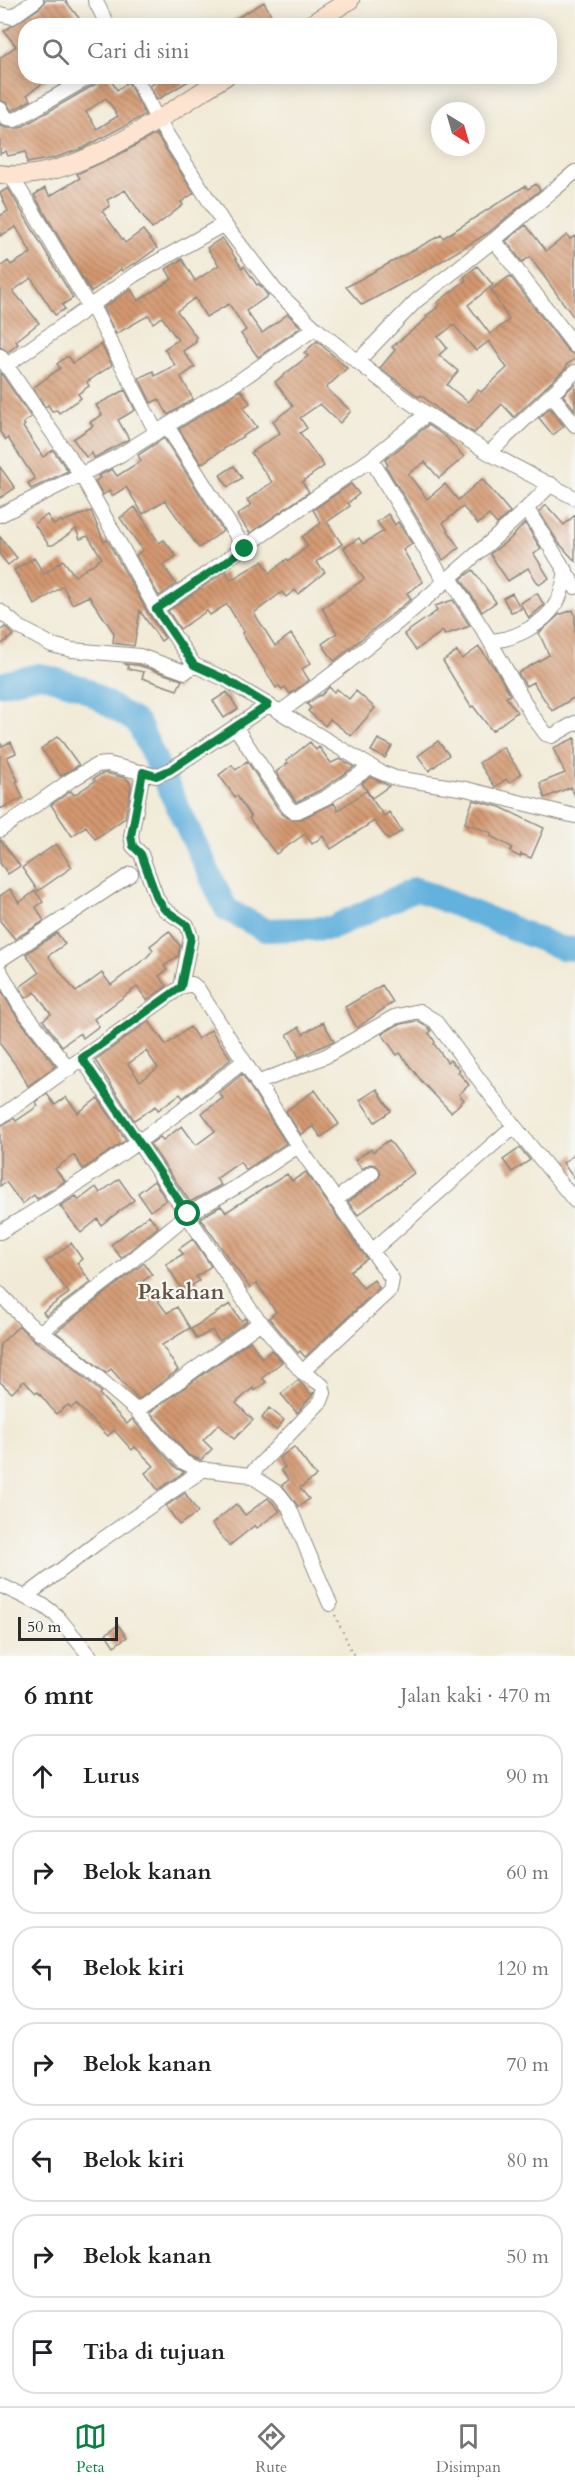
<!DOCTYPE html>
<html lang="id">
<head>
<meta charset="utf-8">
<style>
	:root { --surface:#fff; --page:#f2f2f2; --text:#202124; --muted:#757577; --line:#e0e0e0; --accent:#0b8043 }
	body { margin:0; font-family:Cardo,serif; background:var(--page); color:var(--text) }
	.compass { position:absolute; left:431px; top:102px; width:54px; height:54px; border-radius:50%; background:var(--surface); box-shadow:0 3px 15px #0003; rotate:143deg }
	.scale { position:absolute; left:18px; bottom:15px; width:100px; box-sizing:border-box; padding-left:6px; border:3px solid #2b2b2b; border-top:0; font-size:16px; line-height:21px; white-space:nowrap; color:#2b2b2b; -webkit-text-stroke:4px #f6f6f2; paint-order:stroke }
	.stop { position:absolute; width:18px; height:18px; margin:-14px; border:4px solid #0b8043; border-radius:50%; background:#fff }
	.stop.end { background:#0b8043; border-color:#fff; box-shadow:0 2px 6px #0008 }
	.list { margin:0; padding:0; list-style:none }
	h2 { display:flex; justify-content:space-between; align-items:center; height:78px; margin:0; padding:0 24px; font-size:26px }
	h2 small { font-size:20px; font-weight:400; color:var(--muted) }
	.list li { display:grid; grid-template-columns:39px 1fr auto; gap:18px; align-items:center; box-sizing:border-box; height:84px; margin:0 12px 12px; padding:0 12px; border:2px solid var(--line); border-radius:24px }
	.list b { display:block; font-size:22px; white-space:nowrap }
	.list em { font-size:20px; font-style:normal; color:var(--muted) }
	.icon { flex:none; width:33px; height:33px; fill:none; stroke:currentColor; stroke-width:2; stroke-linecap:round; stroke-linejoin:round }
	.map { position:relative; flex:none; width:575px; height:1656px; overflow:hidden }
	.search { position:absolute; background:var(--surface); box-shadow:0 3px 15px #0003; left:18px; right:18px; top:18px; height:66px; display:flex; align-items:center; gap:15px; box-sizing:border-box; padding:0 21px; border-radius:24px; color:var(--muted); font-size:22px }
	.sheet { height:750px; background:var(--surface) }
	nav { display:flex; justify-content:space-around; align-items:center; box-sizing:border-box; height:84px; border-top:2px solid var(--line); background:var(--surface); font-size:16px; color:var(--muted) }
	nav a { display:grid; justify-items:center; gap:3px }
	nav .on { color:var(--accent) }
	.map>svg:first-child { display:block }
</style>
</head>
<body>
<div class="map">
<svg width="575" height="1656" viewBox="0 0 575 1656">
	<defs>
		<pattern id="building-back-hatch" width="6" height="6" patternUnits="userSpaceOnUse" patternTransform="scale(1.5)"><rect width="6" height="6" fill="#d49971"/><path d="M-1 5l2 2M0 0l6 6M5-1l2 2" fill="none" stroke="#ac7d5d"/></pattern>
	</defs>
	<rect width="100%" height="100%" fill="#f6f6f2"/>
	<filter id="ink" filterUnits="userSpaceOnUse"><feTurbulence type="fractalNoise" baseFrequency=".0167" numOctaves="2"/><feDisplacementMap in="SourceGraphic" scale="12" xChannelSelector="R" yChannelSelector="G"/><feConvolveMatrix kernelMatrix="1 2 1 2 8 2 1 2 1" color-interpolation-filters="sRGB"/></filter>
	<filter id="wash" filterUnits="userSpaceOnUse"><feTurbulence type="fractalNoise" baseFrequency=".008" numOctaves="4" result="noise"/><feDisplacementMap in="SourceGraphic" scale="24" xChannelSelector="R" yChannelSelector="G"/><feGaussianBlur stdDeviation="1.35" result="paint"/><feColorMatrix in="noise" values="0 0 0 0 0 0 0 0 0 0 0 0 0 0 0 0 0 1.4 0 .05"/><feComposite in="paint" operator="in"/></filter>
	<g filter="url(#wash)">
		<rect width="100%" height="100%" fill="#f1ead6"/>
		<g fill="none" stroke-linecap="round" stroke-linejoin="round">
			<path stroke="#63b1dd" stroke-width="24" d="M0,684L40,675L81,687L138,723L226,909L265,930L331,928L416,889L561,948L575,949"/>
		</g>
		<g id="blocks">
			<path fill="url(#building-back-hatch)" fill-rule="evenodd" d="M45,0H65L85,26H26V76H52L27,95L31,100L12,111L7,103L0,100V58L16,46L4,31L41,7Z
				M264,2L277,26H223Z
				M100,76H108L117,90L128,82L145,115L83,148L54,158L27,163L26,152L8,156L6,151L0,154V125L6,128H20L96,84ZM106,98L118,116L97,129L86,112Z
				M150,76H197L157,100L150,86L154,83Z
				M156,134L194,193L181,202L183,205L152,229L125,190L107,200L110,206L102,211L125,243L143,230L157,248L135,264L134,263L122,271L121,269L91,292L34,195L45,188L50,196L80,178L77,174L122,153Z
				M536,184L540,190L488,233L428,269L362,305L346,287L441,235L443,238L525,186L528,189Z
				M8,188L73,298L62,305L65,309L55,315L31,278L13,291L39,323L16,341L18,344L8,352L0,347V267L8,261L11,265L31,253L16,227L0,236V216L8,211L0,193Z
				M526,225L546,251L567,235L570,239L575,236V319L530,257L522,262L506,241Z
				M222,238L242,268L244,266L257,285L259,284L268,296L246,311L262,333L288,314L301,327L258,357L241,334L246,330L229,304L206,317L195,298L177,311L196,337V342L183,351L195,367L181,377L193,399L168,415L159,399L151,403L139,378L153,371L155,376L175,365L164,349L178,340L162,317L153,323L149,315L116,334L103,308L131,289L138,301L172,279L166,269L182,259L195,281L219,265L207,248Z
				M477,266L493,285L468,305L490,334L509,320L491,290L510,276L568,351L575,355V359L566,365L567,367L514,417L502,404L474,433L445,415L421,395L419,397L380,368L395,350L392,347L427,318L426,316L439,306L437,303L466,280L464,277ZM454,325L476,351L489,341L507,368L481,392L478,390L468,402L447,385L458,371L439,355L447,348L438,337Z
				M317,341L347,368L326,388L351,411L340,423L320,404L300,418L307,428L300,433L324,466L302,482L309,492L250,533L237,515L251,505L247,500L272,482L251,453L280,433L273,421L293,406L275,382L308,356L304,353Z
				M101,344L112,365L87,382L89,386L78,394L81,398L59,413L57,410L52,411L48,405L45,407L33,388L60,368L57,364L66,357H69L73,363Z
				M0,372L31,417L23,423L25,425L23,427L43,457L53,450L68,471L31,489L28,483L35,479L8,438L6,440L0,432Z
				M575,384V410L563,395Z
				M125,390L135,410L118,420L129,439L94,458L92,453L86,457L73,439L93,426L90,422L102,415L96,405Z
				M241,390L250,403L243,408L257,427L201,464L179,429Z
				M550,408L564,426L553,435L539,418Z
				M428,425L446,437L464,457L439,478L425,462L408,474L427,499L445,484L458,500L482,479L510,512L497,524L489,515L478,524L463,507L443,523L459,548L443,560L386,467L388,465L385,460Z
				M164,438L223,531L199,548L165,500L143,514L126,487L112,496L109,491L103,495L95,482L100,478L98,476L112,469L117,476L141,461L138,455Z
				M234,466L242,478L228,487L220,475Z
				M0,467L15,488L0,498Z
				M351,484L359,494L348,503L350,506L327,522L342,544L316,562L325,572L298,594L295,590L286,597L282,592L254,613L275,646L291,634L311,663L302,669L309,680L290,694L285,687L282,689L279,686L276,688L242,633L244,632L227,604L210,615L207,611L180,629L168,611L226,571L231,580L262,561L270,573L287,559L289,561L308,546L302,537L321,523L313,510Z
				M546,505L564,525L575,515V561L558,542L539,512Z
				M135,507L159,543L164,540L176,556L163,565L176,584L159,596L136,555L143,550L120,518Z
				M91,511L104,542L107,540L148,613L165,638L161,641L140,611L134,646L113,643L114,633L89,596L72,604L63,586L35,605L14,570L34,558L44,574L63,560L75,576L102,558L88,536L80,539L76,529L53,545H49L34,524L47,515L54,525L61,520L62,522Z
				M388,514L395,525L398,522L412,544L403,550L423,582L407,593L411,599L334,661L322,644L337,633L322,608L364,579L344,548L359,538L363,544L384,531L377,522Z
				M525,523L541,549L534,554L549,578L539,585L528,568L508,581L490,554L510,539Z
				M0,537L17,558L8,565L0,555Z
				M473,570L496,602L482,612L461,579Z
				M512,593L521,609L511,612L503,598Z
				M537,593L544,605L529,618L520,603Z
				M453,600L470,626L444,635L443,631L416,650L404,634L437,611L435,606Z
				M573,610L575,616V697L552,711L533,682L526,686L518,673L549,655L539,633L559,615Z
				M5,627L14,635L0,645V631Z
				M479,647L496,670L510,695L506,697L517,712L492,731L473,706L471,707L443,661L457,651L462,659Z
				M125,664L138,665L182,680L177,690L142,678L144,672L128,669V666Z
				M329,687L334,692L337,689L349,699L356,691L375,708L351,736L330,719L325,726L308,711L311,708L307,704L320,695L321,696Z
				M227,692L238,709L224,718L213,701Z
				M58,736L79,765L61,776L41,749Z
				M575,738V796L571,787L545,798L540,783L565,773L553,748Z
				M378,739L392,746L385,758L371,751Z
				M438,741L449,755L429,771L418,756Z
				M0,742L2,746L11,742L16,753L7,757L18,781L16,782L23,798L0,809Z
				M310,742L316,750L319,747L331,763L340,759L354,767L322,789L296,802L276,772L288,763L286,761Z
				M503,747L521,774L509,783L506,779L495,787L479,763Z
				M247,761L280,812L288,818L301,819L334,803L338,810L366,791L384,816L389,812L402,831L388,840L374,821L331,849L323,836L312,844L305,834L276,854L249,818L251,817L237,796L235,797L219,775L232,765L236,770Z
				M106,773L126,778L129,782L131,787L125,818L95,839L86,826L72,836L51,805L71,791L74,795L95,781L93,779L101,774Z
				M371,777L389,786L372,798L362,783Z
				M473,800L500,807L544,828L531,858L521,854L520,857L510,852L512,847L490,836L492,833L465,823Z
				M0,839L20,866L8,874L0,863Z
				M56,844L72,867L38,891L22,868Z
				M10,889L19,903L35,891L43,902L36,907L44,921L15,939L0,921V896Z
				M169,931L180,946L178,956L164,966L167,970L159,976L167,986L147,1000L137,987L94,1019L99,1026L83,1038L80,1033L62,1046L43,1020L51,1014L35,992L26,998L20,987L39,973L26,954L57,933L65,944L48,956L76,992L102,973L111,985L147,957L153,950L150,946Z
				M382,985L393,1002L357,1028L345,1007Z
				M0,989L13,1011L55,1066L28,1086L21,1072L0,1044Z
				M149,1021L166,1045L190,1027L198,1039L211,1030L231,1059L183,1098L180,1094L158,1110L156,1106L134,1120L95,1060ZM146,1051L158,1068L140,1081L128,1064Z
				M417,1021L429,1028L431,1031L429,1033L435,1042L434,1044L447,1062L450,1060L460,1070L458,1072L469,1085L459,1094L464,1100L451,1112L423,1083L400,1053L397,1055L382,1034L397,1025Z
				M323,1022L334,1041L299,1057L287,1034L299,1027L303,1034Z
				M242,1074L286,1143L246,1170L240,1162L216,1179L221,1185L190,1202L150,1144L160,1137L163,1140L182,1126L196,1145L215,1131L202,1113L223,1098L219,1093Z
				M377,1089L391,1111L375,1122L360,1100Z
				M315,1090L339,1124L321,1137L313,1126L301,1135L286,1111Z
				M47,1094L55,1105L66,1097L78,1113L98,1098L126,1140L83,1169L74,1155L55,1169L65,1181L37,1199L34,1195L22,1204L6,1182L0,1186V1126L14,1118L16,1121L38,1106L36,1102Z
				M389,1140L414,1173L358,1215L348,1202L377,1180L381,1173L375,1165L370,1164L362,1169L355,1160L371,1149L373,1152Z
				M520,1148L530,1160L512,1172L503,1160Z
				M575,1154V1180L563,1163Z
				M306,1172L367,1259L350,1271L363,1288L374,1280L379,1288L305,1357L300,1351L298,1353L269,1318L276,1312L257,1283L250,1288L200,1218L221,1206L226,1212L287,1174L292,1181Z
				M119,1179L134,1200L101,1225L98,1219L81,1233L60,1206L76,1196L79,1200L96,1187L100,1193Z
				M154,1181L166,1200L150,1211L138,1193Z
				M149,1215L158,1227L121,1258L111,1245Z
				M193,1239L211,1266L196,1277L199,1281L183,1291L166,1264L183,1254L179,1249Z
				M71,1243L82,1259L77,1263L91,1282L46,1316L43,1312L69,1293L46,1262Z
				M144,1263L152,1275L143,1281L167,1313L177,1307L190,1328L162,1345L178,1370L138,1400L111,1369L106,1373L56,1332Z
				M230,1304L241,1321L245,1318L247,1321L219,1341L212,1330L197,1339L191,1329Z
				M19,1326L35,1341L59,1356L101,1392L99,1394L127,1424L132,1419L176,1468L184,1472L158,1490L145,1473L154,1466L135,1447L132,1450L114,1430L108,1436L76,1404L71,1408L68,1405L56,1414L38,1392L36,1393L24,1381L12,1393L0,1382V1344Z
				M250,1341L262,1358L272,1350L282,1362L262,1378L266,1382L255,1391L253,1388L236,1403L253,1420L234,1439L219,1424L203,1440L212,1449L201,1460L188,1455L150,1412Z
				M298,1380L311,1394L315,1392L297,1413L281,1394Z
				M269,1408L284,1420L276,1430L262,1418Z
				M294,1447L316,1476L300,1488L309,1499L299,1507L282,1485L289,1480L281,1470L285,1467L279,1458Z
				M185,1493L198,1512L179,1525L166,1506Z
				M268,1498L280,1511L257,1528L255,1525L229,1546L212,1524L236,1504L245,1515Z
				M118,1625L127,1637L114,1646L106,1634Z"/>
		</g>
	</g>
	<g filter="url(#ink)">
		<use href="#blocks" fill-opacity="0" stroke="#8e8a80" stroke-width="1.5"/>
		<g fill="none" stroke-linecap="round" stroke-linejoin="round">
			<g stroke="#8e8a80" stroke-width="16">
				<path id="street" d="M95,0L108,26
					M0,14L12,17L36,0
					M135,76L157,119L224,224L275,290L315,328L401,396L427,414L489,453L575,498
					M0,109L7,119L15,120L91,76
					M11,176L33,211L88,305
					M494,240L575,346
					M91,304L156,432
					M0,356L82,476L156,609L194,665
					M358,361L416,301L494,240L575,172
					M7,365L134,275L224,224
					M551,394L575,425
					M167,426L245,549
					M489,453L575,372
					M371,459L445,582
					M527,509L575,587
					M0,515L120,455L242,379L315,328
					M450,578L487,636L531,714L546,734L552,736L575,723
					M156,609L371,459L427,414
					M0,611L19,627L52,645L72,650L140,656L185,672L194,665L225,679L380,772L395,778L466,789L575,816
					M490,641C514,640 545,624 557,602C562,594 564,581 566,571
					M280,712C342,669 400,622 456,572C489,543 521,516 551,484
					M236,728L288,807L293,811H298L327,797L370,767
					M143,772L131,836L133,846L141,854L157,899L164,909L187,925L191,937L181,987
					M0,830L71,780L97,765L108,764L156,776L170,770L268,705
					M0,960L131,874
					M0,971L20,1006L69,1069
					M82,1058L252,1312L302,1372L322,1385L324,1393L321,1401L250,1475
					M257,1083L326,1056L394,1017L419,1011L435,1021L514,1126
					M0,1117L181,987L192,984L198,989L298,1146L372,1251L514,1126L575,1201
					M335,1200L372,1173
					M0,1232C86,1182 167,1123 244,1061
					M0,1294L29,1324L65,1349L137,1411L183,1462L198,1469L250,1475L279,1494L289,1507L330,1604
					M39,1333L116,1274L188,1214L238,1186L298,1146
					M302,1372L390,1290L392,1279L372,1251
					M137,1411L261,1322
					M0,1585L44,1606L56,1615L90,1656
					M25,1597L97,1543L204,1469"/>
			</g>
			<g stroke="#8e8a80" stroke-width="20">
				<path id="secondary" d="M308,26L350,0
					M0,174C71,186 167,113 226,76"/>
			</g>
			<path stroke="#8e8a80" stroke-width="2" stroke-dasharray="1.5 4.5" stroke-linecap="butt" d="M335,1615L354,1656"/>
			<use href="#street" stroke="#fff" stroke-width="14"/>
			<use href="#secondary" stroke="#fde4d0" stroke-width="18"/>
		</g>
	</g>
	<g fill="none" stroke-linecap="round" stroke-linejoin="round" filter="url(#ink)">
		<path stroke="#0b8043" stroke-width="8" d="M188,1214L82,1058L181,987L191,937L187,925L164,909L157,898L141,854L133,846L131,836L143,772L156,776L170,770L268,705L225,679L194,665L156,609L245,549"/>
	</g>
	<g text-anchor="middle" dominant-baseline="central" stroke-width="4.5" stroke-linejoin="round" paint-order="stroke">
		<g font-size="22" font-weight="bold" fill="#665244" stroke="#f6f6f2">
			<text x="181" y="1292">Pakahan</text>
		</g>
	</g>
</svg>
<svg class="compass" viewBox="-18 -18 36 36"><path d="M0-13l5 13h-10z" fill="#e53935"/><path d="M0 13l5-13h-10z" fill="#757577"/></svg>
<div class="scale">50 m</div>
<div class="stop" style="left:188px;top:1214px"></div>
<div class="stop end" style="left:245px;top:549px"></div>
<div class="search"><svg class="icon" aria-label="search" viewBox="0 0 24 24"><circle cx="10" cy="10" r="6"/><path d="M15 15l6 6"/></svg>Cari di sini</div>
</div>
<section class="sheet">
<h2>6 mnt<small>Jalan kaki · 470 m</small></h2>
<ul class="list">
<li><svg class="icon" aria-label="ahead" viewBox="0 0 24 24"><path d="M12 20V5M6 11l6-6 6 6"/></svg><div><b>Lurus</b></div><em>90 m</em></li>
<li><svg class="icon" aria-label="right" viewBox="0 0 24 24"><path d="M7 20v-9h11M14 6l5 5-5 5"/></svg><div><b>Belok kanan</b></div><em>60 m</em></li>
<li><svg class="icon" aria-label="left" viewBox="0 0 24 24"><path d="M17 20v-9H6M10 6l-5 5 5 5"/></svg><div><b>Belok kiri</b></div><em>120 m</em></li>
<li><svg class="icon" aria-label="right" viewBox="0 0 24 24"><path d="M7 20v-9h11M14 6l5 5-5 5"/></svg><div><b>Belok kanan</b></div><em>70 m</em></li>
<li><svg class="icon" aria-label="left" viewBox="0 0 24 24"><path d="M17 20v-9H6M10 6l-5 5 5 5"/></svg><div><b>Belok kiri</b></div><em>80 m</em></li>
<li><svg class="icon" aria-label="right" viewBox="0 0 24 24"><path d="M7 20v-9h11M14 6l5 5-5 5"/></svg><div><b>Belok kanan</b></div><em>50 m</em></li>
<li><svg class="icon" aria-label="arrive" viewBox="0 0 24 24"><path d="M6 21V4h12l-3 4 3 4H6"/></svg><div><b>Tiba di tujuan</b></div></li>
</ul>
</section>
<nav>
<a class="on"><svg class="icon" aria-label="map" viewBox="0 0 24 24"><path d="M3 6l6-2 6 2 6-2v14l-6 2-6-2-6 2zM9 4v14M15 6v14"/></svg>Peta</a>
<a><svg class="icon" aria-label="directions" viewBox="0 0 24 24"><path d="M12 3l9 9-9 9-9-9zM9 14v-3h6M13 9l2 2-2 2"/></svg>Rute</a>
<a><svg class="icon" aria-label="saved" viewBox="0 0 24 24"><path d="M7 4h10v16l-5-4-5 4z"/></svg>Disimpan</a>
</nav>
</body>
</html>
